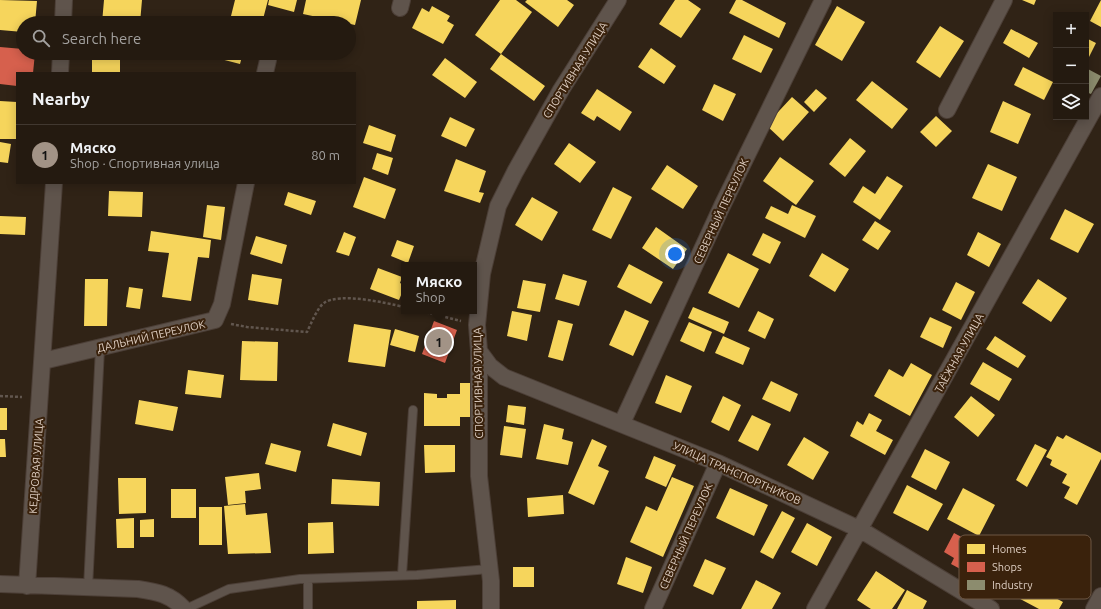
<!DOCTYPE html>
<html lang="en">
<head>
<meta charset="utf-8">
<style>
	:root { --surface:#241a10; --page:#30271e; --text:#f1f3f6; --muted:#a3a19f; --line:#413830; --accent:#a29386 }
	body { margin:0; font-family:Ubuntu,sans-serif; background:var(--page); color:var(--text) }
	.controls { position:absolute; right:12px; top:12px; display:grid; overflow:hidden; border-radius:0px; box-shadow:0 2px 10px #0003 }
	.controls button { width:36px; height:36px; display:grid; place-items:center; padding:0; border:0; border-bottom:1px solid var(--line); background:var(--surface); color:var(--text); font:20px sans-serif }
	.you { position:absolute; left:675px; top:254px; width:14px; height:14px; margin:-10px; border:3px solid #fff; border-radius:50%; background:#1a73e8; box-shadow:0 0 0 6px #1a73e833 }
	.badge { display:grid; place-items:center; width:26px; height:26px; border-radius:50%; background:var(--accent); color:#111; font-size:13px; font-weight:700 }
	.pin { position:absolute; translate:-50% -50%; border:2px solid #fff; box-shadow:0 1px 4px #0006 }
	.popup { position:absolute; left:401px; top:262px; width:76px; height:52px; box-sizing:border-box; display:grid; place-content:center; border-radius:0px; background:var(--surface); filter:drop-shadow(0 1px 3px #0005); font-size:13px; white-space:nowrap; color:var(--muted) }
	.popup b { font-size:15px; color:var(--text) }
	.popup::after { content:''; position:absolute; left:50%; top:100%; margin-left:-8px; border:8px solid transparent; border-top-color:var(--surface) }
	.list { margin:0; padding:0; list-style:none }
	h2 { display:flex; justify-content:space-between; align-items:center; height:52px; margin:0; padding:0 16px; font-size:17px }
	h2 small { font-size:13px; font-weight:400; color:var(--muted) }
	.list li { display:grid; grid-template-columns:26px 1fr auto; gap:12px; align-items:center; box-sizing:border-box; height:60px; padding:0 16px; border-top:1px solid var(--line) }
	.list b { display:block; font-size:15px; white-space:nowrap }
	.list p { margin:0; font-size:13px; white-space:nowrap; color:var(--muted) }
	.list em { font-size:13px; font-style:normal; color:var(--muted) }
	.icon { flex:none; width:22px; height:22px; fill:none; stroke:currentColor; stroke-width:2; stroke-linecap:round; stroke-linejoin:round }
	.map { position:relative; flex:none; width:1101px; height:609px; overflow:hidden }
	.search { position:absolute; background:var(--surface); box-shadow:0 2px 10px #0003; left:16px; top:16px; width:340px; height:44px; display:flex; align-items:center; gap:10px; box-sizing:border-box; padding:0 14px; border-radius:22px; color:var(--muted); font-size:15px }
	.panel { position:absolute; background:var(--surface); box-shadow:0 2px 10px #0003; left:16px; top:72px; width:340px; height:112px; border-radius:0px }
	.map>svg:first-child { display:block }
</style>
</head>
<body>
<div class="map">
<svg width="1101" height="609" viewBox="0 0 1101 609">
	<rect width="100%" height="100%" fill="#302316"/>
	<path fill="#f6d55c" d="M0,0L37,1L35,23H23V32L0,30Z
		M104,0H142L140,23H102Z
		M235,0H268L262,23H242L230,20Z
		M269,0H297L294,12L268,5Z
		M306,0H361L355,25L303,14Z
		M500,0H516L532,12L501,54L545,86L534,101L490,69L501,54L475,35Z
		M527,0H567L574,5L558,27L525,2Z
		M675,0H688L701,9L681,38L659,24Z
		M736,0H742L786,23L779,38L729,13Z
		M1022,0H1036L1034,5Z
		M1101,0V27L1090,21Z
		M432,6L450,16L447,21L454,25L443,44L412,28L422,8L429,12Z
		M837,6L865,22L842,61L815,45Z
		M940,26L964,41L940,78L916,62Z
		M1011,29L1038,43L1029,58L1003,43Z
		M744,35L773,49L761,73L732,59Z
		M1086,38L1096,43L1088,59L1086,58Z
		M651,48L676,66L664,84L638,67Z
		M92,53H120V73H92Z
		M209,53H243L240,64L209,56Z
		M326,53H340L339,56Z
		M445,58L477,82L465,98L432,75Z
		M1023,67L1053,82L1044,100L1014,85Z
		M872,81L908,109L892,129L856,100Z
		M714,84L736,94L723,121L702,110Z
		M597,89L632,112L620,131L597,116L594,121L581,113Z
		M816,89L827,98L814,112L804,102Z
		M792,97L809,112L783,141L766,125Z
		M1056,97V106L1053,104Z
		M0,101L17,102V139H0Z
		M1003,101L1031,114L1018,144L990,132Z
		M936,116L952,131L936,147L920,132Z
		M450,117L475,129L466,147L441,136Z
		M369,125L396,135L391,152L363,143Z
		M850,138L866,151L845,177L829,164Z
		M0,142L11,144L8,163L0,162Z
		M569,143L596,162L580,183L554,164Z
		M377,153L393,158L388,175L372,169Z
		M780,157L814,181L796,205L763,181Z
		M456,159L486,171L479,192L484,193L480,203L444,191Z
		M988,164L1017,177L1002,211L972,198Z
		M667,165L698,186L683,209L651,189Z
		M887,176L903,186L880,220L853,202L863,186L875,194Z
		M364,177L396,189L385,219L353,207Z
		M613,187L632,197L611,239L592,230Z
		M109,191L143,192L142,217L108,216Z
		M288,192L316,201L311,215L284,205Z
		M532,197L558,212L542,241L515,225Z
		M207,205L225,207L221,240L203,237Z
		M792,205L816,216L805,238L765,218L771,206L788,214Z
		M1065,209L1094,224L1078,253L1050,239Z
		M0,216L26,217L25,235L0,234Z
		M875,221L891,231L878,250L862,240Z
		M656,227L687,249L673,269L642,248Z
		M151,231L211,240L209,258L198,257L191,301L162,297L169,253L148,251Z
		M344,232L356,237L349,256L336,252Z
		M978,232L1001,244L989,267L967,255Z
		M763,233L781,242L770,264L752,255Z
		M256,236L287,245L282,264L250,254Z
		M397,240L414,246L408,263L391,256Z
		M728,253L759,269L739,308L708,293Z
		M822,253L849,269L835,292L809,276Z
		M629,264L663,282L651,304L617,287Z
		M378,268L402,277L400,283L404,285V288L399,300L370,289Z
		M252,274L282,279L278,305L248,300Z
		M563,274L587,281L579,306L555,299Z
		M85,279H108L107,326H84Z
		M1038,279L1067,298L1051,322L1022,303Z
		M523,280L546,284L540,312L517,308Z
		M956,282L975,292L961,320L942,310Z
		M129,287L143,289L140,309L126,307Z
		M693,307L729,322L724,334L688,318Z
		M625,310L649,321L633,356L609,345Z
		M512,311L532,315L527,341L507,336Z
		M758,311L774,319L765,339L748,331Z
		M930,317L952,327L943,348L920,337Z
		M558,320L573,324L563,361L548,357Z
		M689,322L712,332L704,352L680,341Z
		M354,324L391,330L385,367L348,362Z
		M395,329L419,336L415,352L390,345Z
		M723,336L750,348L743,365L715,353Z
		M995,336L1026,356L1018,368L986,349Z
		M242,341L278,342L277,381L240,380Z
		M983,362L1012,379L999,401L970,384Z
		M911,363L932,375L910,416L874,396L889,369L903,377Z
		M188,370L224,375L221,398L185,394Z
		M666,375L692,386L681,413L655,403Z
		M771,381L798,394L790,412L762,399Z
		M460,383H473V417H460V426H424V393L437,394V398H447V394H460Z
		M723,396L741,405L729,431L711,422Z
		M971,396L995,415L978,437L954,417Z
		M139,400L178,407L173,431L135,424Z
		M508,405L526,407L524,425L506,422Z
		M0,408H7V430H0Z
		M869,413L882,420L876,431L893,440L885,455L850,436L857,421L863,425Z
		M752,415L771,424L758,451L738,441Z
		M333,423L367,433L361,456L327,446Z
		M544,424L564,429L562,439L573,442L568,465L536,459Z
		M504,426L526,429L522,458L500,455Z
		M1066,435L1101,453V459L1077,505L1064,498L1070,487L1062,483L1067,474L1050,465L1052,460L1046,457L1057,436L1063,439Z
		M804,437L829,452L813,480L787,465Z
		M0,439H5L6,457H0Z
		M592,439L607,446L598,466L609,471L594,505L568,493Z
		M271,443L301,451L296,472L265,464Z
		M1035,444L1047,450L1027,487L1016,480Z
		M424,445H455V472L425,473Z
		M925,449L950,462L936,490L911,477Z
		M654,456L676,465L666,487L645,478Z
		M259,473L261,489L245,491L246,503L228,505L225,477Z
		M672,477L694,486L663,557L630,542L646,506L657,511Z
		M118,478H146V513L119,514Z
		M332,479L380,482L379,506L331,504Z
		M907,485L943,504L928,531L893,513Z
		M730,488L768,505L754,536L716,518Z
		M963,488L995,505L979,536L947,519Z
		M171,489H196V518H171Z
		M563,495L564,514L528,517L527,498Z
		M245,504L246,515L267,513L271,553L228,554L224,506Z
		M199,507H222V545H199Z
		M782,511L795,518L773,559L760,552Z
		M134,518V548H117L116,519Z
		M154,519V537H140V520Z
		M333,522L334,553L308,554V523Z
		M807,523L832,537L817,566L791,552Z
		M626,557L652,567L643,593L617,584Z
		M705,559L726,568L713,595L693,586Z
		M513,567H534V587H513Z
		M1019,570L1043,582L1039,589L1063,602L1059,609H1039L1007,592Z
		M876,571L905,590L892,609H871L857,600Z
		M756,580L781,593L772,609H741Z
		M907,590L927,601L923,609H897Z
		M456,600V609H417V601Z"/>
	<path fill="#d6604d" d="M0,47L23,49V53H35L33,73H17V86L0,84Z
		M434,321L457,330L445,363L422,354Z
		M954,533L988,551L978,570L967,565L964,571L951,564L954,558L944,552Z"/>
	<path fill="#8c8c6e" d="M1086,68L1101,76L1091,94L1086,92Z"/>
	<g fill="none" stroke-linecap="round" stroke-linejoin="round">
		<g stroke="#4c3f37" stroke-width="10">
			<path id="service" d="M402,575L413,410
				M308,579V609
				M88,588L100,348
				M186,609L229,589L300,579L417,575L489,569"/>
		</g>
		<g stroke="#4c3f37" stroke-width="18">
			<path id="minor" d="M400,8L402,0
				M63,23L64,0
				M60,73L61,53
				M265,73L268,60
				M947,110L1004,0
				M479,351L490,366L504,377L718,463L861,530L991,609
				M43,361L215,320L222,304L246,183
				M622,423L722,206L823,0
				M0,584L138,589C158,592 170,594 184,609
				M27,586L54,183
				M491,609V581L479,476V351L477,325L482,274L498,206L515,172L561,90L618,0
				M653,609L718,463
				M815,609L1101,96
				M1094,609L1101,596"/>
		</g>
		<path stroke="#61564e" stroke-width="2.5" stroke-dasharray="3 2" stroke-linecap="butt" d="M421,311L461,321
			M231,324L247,327L307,332C311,324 317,308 324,303C339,292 387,303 404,307
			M0,396L22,397"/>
		<use href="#service" stroke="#5f544c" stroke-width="8"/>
		<use href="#minor" stroke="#5f544c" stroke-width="16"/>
	</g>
	<g text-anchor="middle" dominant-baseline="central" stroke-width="4" stroke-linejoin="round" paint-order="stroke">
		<g font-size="11" fill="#dfcfc3" stroke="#3a220c">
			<text transform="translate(575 70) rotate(-58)">СПОРТИВНАЯ УЛИЦА</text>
			<text transform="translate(721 211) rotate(-65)">СЕВЕРНЫЙ ПЕРЕУЛОК</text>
			<text transform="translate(151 336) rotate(-13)">ДАЛЬНИЙ ПЕРЕУЛОК</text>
			<text transform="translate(959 353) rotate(-61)">ТАЁЖНАЯ УЛИЦА</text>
			<text transform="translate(478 383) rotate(-91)">СПОРТИВНАЯ УЛИЦА</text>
			<text transform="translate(36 466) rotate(-86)">КЕДРОВАЯ УЛИЦА</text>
			<text transform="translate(737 473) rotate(24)">УЛИЦА ТРАНСПОРТНИКОВ</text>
			<text transform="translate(686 536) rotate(-66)">СЕВЕРНЫЙ ПЕРЕУЛОК</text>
		</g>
	</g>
	<rect x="959" y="535" width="132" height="64" rx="6" fill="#3a220c" stroke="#6c5643" stroke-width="1"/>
	<rect x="967" y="544" width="18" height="10" fill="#f6d55c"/>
	<rect x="967" y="562" width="18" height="10" fill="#d6604d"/>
	<rect x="967" y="580" width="18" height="10" fill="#8c8c6e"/>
	<g font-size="11" fill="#dfcfc3">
		<text x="992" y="553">Homes</text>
		<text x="992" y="571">Shops</text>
		<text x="992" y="589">Industry</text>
	</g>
</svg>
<div class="controls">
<button>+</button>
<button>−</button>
<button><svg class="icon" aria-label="layers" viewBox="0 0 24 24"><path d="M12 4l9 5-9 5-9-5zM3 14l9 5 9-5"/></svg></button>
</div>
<div class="you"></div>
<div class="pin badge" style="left:439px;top:342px">1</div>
<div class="popup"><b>Мяско</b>Shop</div>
<div class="search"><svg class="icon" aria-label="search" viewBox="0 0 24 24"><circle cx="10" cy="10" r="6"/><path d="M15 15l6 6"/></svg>Search here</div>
<section class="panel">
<h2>Nearby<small></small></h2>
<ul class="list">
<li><span class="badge">1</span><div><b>Мяско</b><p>Shop · Спортивная улица</p></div><em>80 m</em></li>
</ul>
</section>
</div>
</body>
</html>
